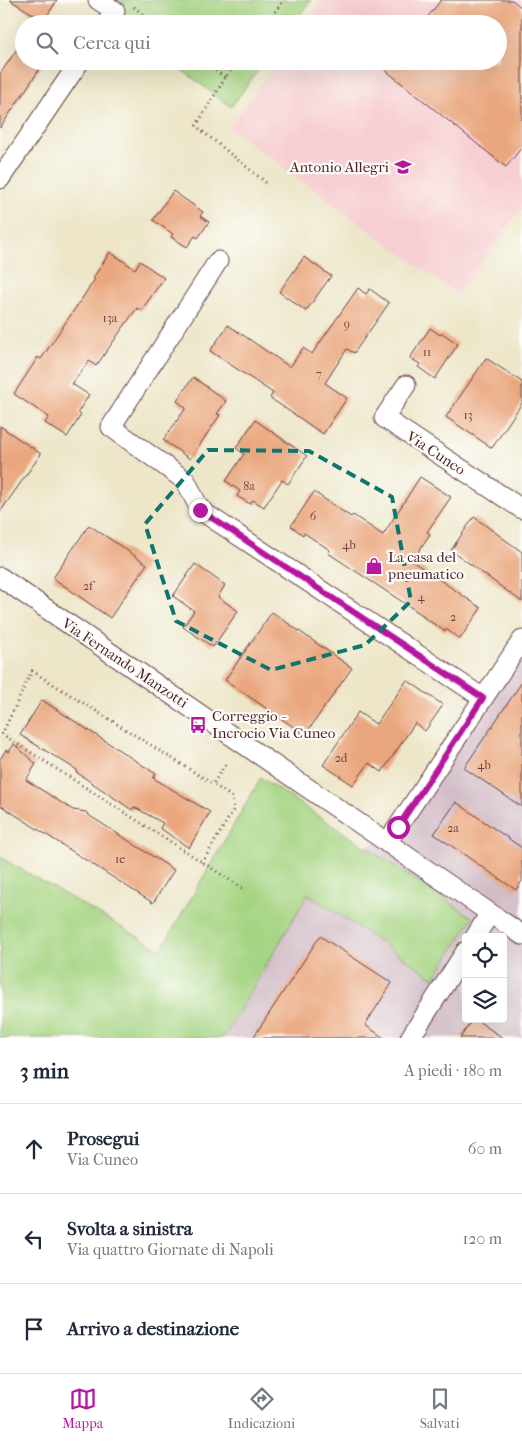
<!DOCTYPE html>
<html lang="it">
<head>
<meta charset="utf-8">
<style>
	:root { --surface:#fff; --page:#f2f2f3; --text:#1f2937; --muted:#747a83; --line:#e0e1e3; --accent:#b5179e }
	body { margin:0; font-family:"IM FELL French Canon",serif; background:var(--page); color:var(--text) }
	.controls { position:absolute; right:15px; bottom:15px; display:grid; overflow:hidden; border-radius:5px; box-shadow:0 5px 20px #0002 }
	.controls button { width:45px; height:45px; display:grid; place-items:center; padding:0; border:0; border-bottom:1px solid var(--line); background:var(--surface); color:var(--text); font:25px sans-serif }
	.stop { position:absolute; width:15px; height:15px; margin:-11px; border:4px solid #b5179e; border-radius:50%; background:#fff }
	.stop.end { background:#b5179e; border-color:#fff; box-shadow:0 1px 5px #0008 }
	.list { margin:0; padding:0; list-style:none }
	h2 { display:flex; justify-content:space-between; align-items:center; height:65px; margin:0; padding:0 20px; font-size:21px }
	h2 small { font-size:16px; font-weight:400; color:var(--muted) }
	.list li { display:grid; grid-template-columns:32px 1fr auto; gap:15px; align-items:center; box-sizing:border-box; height:90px; padding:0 20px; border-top:1px solid var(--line) }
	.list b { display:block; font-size:19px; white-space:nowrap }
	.list p { margin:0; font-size:16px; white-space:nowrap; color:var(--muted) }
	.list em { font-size:16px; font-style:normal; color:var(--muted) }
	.icon { flex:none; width:28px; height:28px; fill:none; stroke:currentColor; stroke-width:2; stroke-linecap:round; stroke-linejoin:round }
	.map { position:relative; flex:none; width:522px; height:1038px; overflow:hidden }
	.search { position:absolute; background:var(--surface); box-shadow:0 5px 20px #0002; left:15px; right:15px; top:15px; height:55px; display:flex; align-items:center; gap:12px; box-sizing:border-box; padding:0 18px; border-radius:28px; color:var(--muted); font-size:19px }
	.sheet { height:335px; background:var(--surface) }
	nav { display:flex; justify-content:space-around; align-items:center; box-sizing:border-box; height:70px; border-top:1px solid var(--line); background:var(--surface); font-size:14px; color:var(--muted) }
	nav a { display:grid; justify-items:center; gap:2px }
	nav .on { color:var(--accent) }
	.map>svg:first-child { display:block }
</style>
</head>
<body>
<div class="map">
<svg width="522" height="1038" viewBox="0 0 522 1038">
	<rect width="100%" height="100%" fill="#fdfcf7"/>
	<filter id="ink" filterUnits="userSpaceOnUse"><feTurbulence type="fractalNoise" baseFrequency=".02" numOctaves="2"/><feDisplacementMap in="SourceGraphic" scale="10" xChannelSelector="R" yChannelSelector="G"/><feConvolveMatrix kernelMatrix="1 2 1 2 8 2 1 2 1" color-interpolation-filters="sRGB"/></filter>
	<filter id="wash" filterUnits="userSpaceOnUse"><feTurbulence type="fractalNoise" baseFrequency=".0096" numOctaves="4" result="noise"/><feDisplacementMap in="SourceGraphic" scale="20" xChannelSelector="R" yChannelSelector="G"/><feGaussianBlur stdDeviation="1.12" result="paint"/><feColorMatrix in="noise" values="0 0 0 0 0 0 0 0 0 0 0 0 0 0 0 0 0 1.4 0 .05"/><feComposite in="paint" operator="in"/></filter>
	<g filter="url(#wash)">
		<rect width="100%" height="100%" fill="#ede6c9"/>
		<path fill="#f7cfd3" d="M322,0H522V207L458,295L229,128L277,61H498V24H305Z"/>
		<path fill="#d2bdc7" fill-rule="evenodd" d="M522,630V1038H217L297,888L387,835ZM466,937H503V1019H466Z"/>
		<path fill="#a5d482" stroke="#787a56" d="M89,0H311L293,24H121Z
			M170,61H265L231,107Z
			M261,778L473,918L434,978L308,894L223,1038H0V857L161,950Z"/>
		<g id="blocks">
			<path fill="#eaa77f" d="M10,0H57L44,21Z
				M441,0H512L522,8V147L506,167L374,61H498V24H422Z
				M24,39V61H45L0,128V74Z
				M173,191L203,212L200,216L209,222L198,238L195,236L187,247L171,237L173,234L153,220Z
				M110,252L135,269L140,261L164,278L141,311L137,308L96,366L89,361L72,384L89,395L78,412L81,415L67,437L45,423L49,417L14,394L38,357L41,359L95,279L93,278Z
				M304,257L331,276L306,311L279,292Z
				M358,288L366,294L370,289L389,303L354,353L347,349L325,383L347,398L323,434L270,398L273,393L210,351L228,325L290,367L303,348L312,354Z
				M430,328L440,335L442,333L458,344L435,379L418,367L420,364L410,358Z
				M486,358L522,382V403L492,448L446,417Z
				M193,377L226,401L217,414L220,415L190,459L163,440L186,408L177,401Z
				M255,420L307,456L288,484L282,480L264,507L253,500L250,504L237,496L240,491L226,481L244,454L236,448Z
				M0,426L41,454L0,512Z
				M420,477L451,497L427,532L430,534L412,561L481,608L460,639L446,629L445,631L423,617L424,616L328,553L330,550L304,533L303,535L291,526L314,492L351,517L353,515L383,535Z
				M474,517L522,552V602L451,550Z
				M89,525L147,564L110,618L53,578Z
				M195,564L225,585L218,597L238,611L213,647L183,627L194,611L173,596Z
				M272,612L352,668L305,735L225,680Z
				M407,680L443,705L425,731L415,723L382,772L369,763L353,785L323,765L358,712L376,724Z
				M522,682V807L464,768Z
				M42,700L156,774L153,778L210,812L189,848L160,828L163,823L134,807L132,810L76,772L77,770L20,735Z
				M14,744L36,764L26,780L73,810L86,812L90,816L174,870L153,903L0,805V759L6,750L9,752Z
				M456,802L522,848V881L516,890L434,834Z
				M320,936L392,983L365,1025L384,1038H253Z
				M473,1019H475L503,1038H460Z"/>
		</g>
	</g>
	<g filter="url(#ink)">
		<use href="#blocks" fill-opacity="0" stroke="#623d43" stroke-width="1"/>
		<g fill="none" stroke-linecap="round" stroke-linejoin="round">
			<g stroke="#623d43" stroke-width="21">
				<path id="minor" d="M98,0L115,11L106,24
					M0,179L80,61
					M218,261L111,427L186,481L200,510L483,698
					M406,385L384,418L522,509
					M0,577L522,935
					M387,843L522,640
					M475,937L490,913
					M410,1038L466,951"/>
			</g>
			<path stroke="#623d43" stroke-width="3" stroke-dasharray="1 4" stroke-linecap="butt" d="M134,7L155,24
				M266,24L284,0
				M204,61L225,78L238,61
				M225,78L196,126L269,185
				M225,765L213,784L32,671L2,734L244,889
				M202,863L234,809L232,797L213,784"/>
			<use href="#minor" stroke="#fff" stroke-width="19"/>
		</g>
	</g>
	<g fill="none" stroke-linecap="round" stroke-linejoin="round" filter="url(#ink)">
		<path stroke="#b5179e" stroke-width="6" d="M200,510L483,698L398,827"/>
	</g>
	<path fill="none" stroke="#0f766e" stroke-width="4" stroke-dasharray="10 6" stroke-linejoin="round" d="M208,450L309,451L392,497L411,601L365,645L271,670L176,621L145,524Z"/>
	<defs>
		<g id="school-bare" transform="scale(1.35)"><path d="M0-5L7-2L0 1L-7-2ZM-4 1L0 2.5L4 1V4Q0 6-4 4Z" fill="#b5179e" stroke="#fdfcf7" stroke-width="2.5" paint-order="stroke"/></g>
		<g id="shop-bare" transform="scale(1.35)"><path d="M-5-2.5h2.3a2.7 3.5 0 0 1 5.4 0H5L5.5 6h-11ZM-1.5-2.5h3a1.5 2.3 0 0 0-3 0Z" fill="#b5179e" stroke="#fdfcf7" stroke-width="2.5" paint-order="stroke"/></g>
		<g id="bus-bare" transform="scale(1.35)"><path d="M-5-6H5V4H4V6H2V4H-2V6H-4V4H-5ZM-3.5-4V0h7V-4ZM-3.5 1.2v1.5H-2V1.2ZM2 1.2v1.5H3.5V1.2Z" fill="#b5179e" stroke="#fdfcf7" stroke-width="2.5" paint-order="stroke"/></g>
	</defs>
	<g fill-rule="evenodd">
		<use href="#school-bare" x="403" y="167"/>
		<use href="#shop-bare" x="374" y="566"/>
		<use href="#bus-bare" x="198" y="725"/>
	</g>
	<g text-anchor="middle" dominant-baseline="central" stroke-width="4.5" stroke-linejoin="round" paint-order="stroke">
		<g font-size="12" fill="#724140">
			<text x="110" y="318">13a</text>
			<text x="347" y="324">9</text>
			<text x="427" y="352">11</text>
			<text x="319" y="374">7</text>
			<text x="468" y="415">13</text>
			<text x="249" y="486">8a</text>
			<text x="313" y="516">6</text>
			<text x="349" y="545">4b</text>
			<text x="88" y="586">2f</text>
			<text x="421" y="597">4</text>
			<text x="453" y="617">2</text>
			<text x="341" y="758">2d</text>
			<text x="484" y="765">4b</text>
			<text x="453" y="828">2a</text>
			<text x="120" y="859">1e</text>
		</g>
		<g font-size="15" fill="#4a1f2b" stroke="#fdfcf7" text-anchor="start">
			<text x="389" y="167" text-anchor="end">Antonio Allegri</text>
			<text x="388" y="557">La casa del<tspan x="388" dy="17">pneumatico</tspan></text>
			<text x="212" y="716">Correggio -<tspan x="212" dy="17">Incrocio Via Cuneo</tspan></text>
		</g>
		<g font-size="15" fill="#4a1f2b" stroke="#fdfcf7">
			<text transform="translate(436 453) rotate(33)">Via Cuneo</text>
			<text transform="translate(125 663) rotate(34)">Via Fernando Manzotti</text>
		</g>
	</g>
</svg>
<div class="controls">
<button><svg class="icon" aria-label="locate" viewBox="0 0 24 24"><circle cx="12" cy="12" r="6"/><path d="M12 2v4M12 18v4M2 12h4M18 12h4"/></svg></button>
<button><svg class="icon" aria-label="layers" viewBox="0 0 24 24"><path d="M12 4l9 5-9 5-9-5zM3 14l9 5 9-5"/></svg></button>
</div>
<div class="stop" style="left:398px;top:827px"></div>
<div class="stop end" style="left:200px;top:510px"></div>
<div class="search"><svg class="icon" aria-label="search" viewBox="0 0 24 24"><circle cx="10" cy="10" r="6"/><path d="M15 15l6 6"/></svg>Cerca qui</div>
</div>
<section class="sheet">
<h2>3 min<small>A piedi · 180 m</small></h2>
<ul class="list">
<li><svg class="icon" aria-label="ahead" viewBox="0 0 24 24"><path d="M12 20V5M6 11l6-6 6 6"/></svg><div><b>Prosegui</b><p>Via Cuneo</p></div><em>60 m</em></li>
<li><svg class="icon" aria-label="left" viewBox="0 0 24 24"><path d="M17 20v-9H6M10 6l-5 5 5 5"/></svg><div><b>Svolta a sinistra</b><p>Via quattro Giornate di Napoli</p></div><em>120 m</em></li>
<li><svg class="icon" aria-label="arrive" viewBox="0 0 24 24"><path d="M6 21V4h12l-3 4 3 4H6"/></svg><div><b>Arrivo a destinazione</b></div></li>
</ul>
</section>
<nav>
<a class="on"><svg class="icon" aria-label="map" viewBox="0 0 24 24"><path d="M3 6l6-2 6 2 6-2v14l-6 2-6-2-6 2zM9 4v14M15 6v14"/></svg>Mappa</a>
<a><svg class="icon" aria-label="directions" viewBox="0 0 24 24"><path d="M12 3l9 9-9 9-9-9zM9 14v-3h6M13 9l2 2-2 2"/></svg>Indicazioni</a>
<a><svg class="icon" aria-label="saved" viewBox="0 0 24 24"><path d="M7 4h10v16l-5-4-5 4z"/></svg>Salvati</a>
</nav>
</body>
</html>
